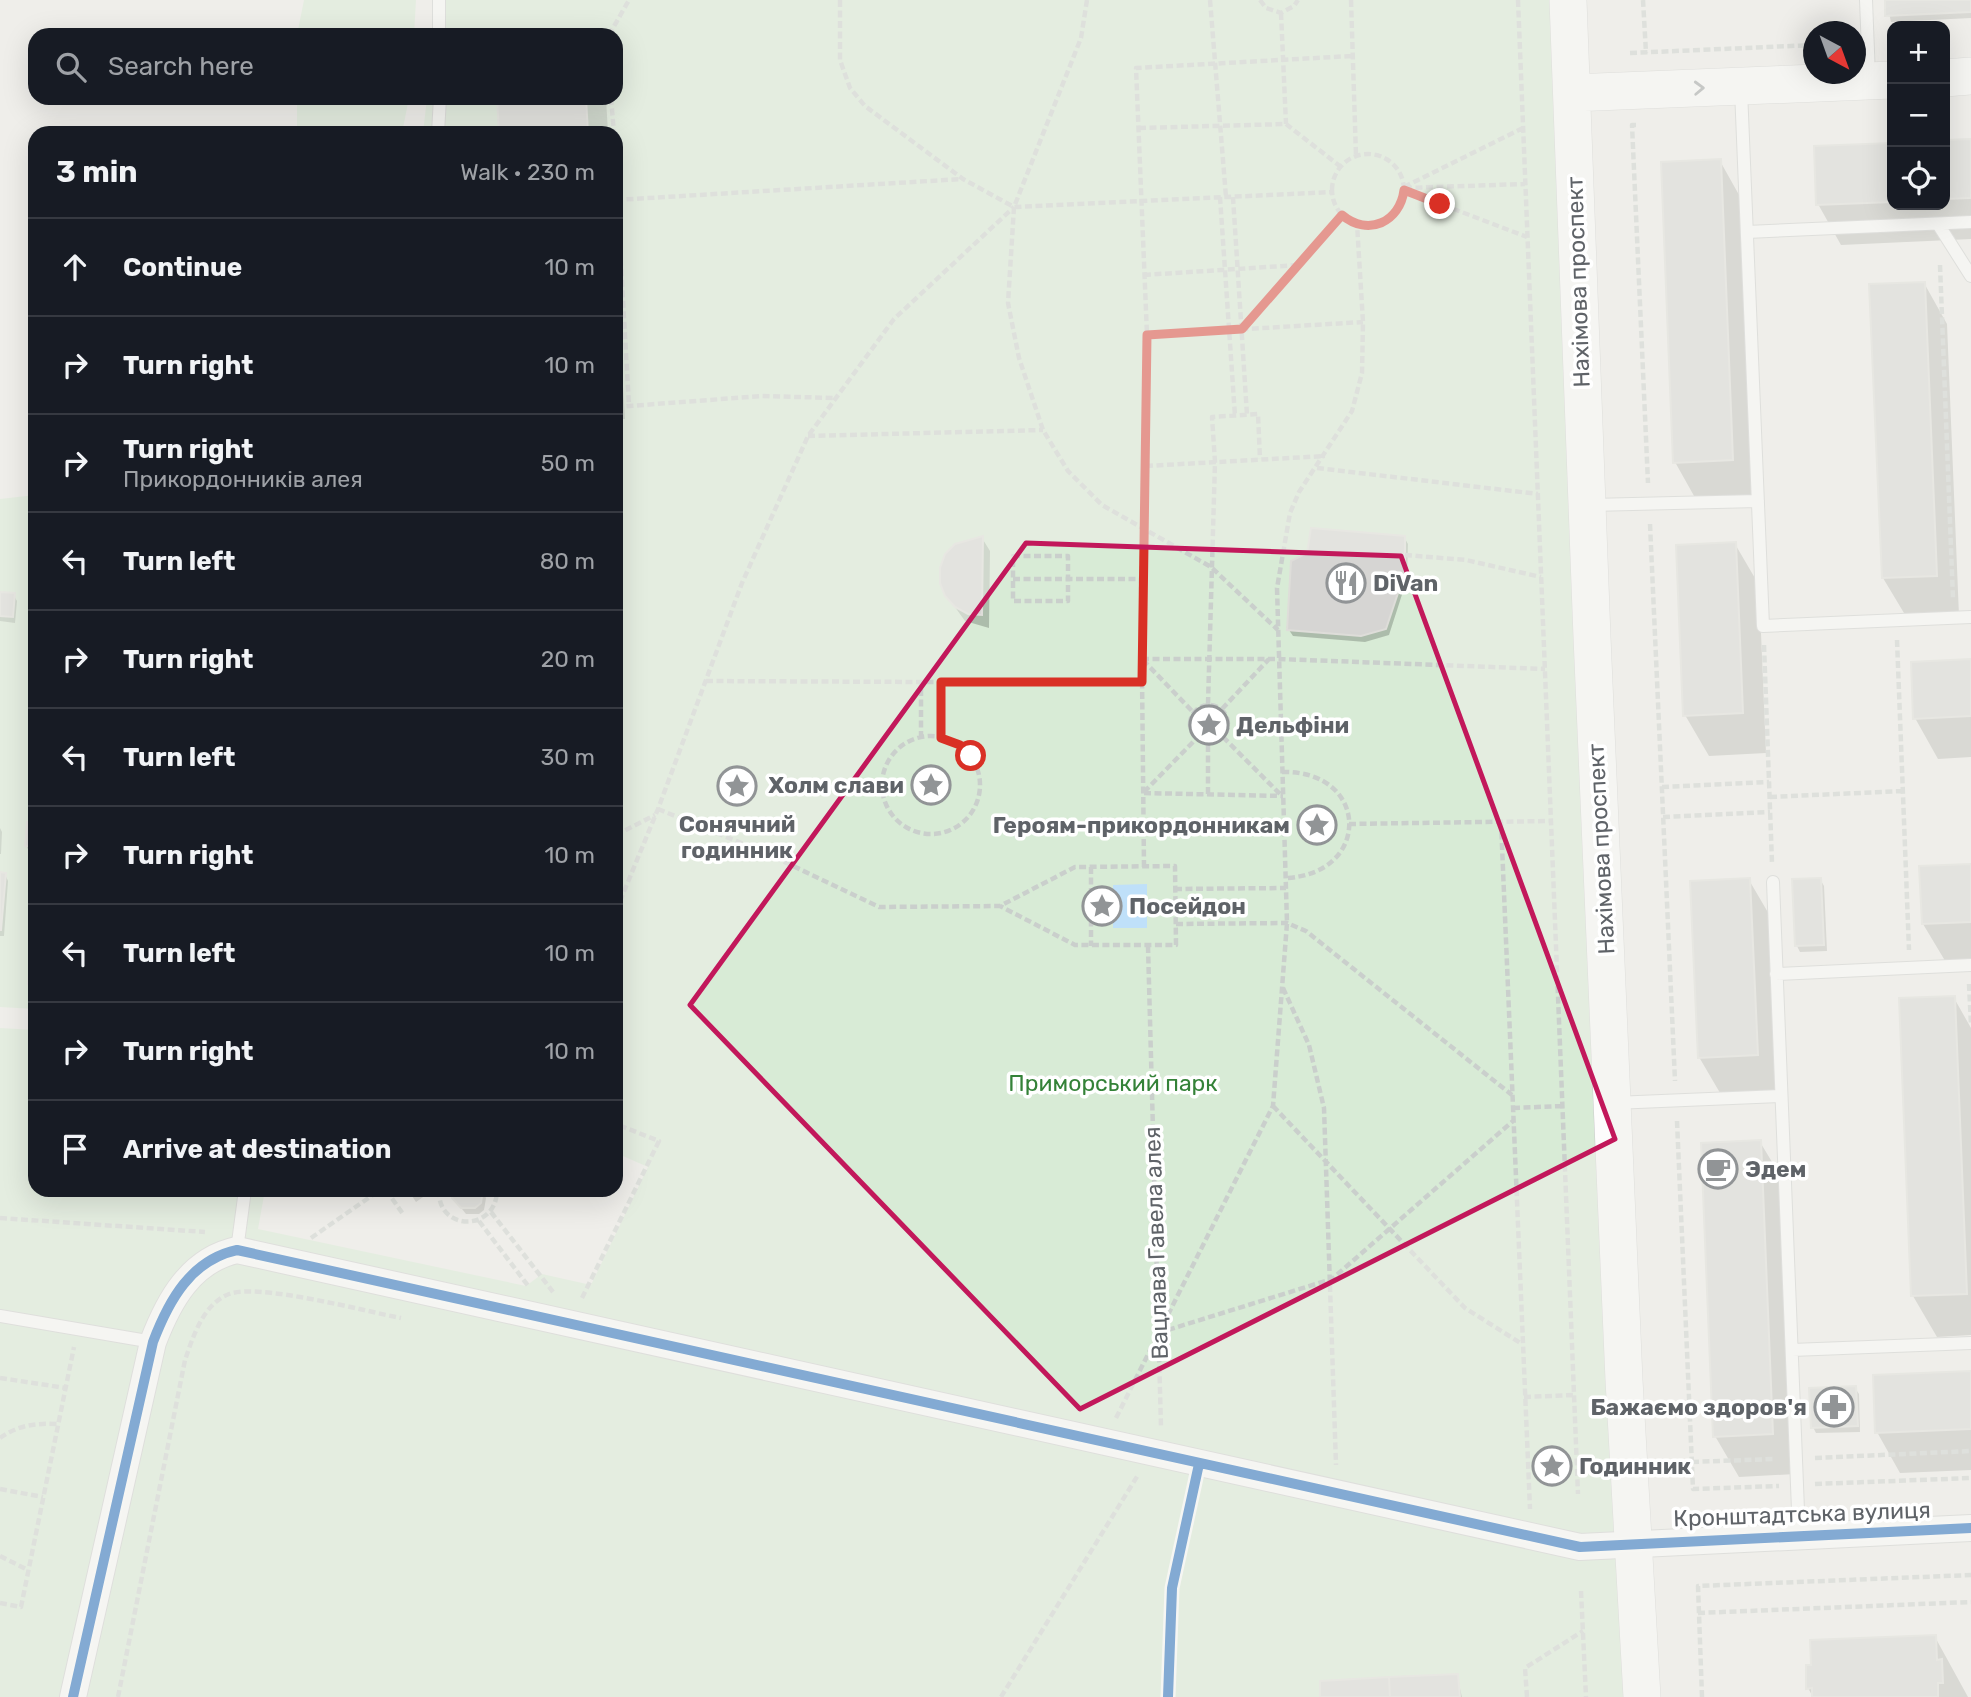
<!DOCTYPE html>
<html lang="en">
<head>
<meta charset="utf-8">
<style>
	:root { --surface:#171b24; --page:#242831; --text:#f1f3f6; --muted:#9ea1a6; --line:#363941 }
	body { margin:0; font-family:Rubik,sans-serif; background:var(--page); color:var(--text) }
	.controls { position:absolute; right:21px; top:21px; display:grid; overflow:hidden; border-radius:14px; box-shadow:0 7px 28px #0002 }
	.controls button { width:63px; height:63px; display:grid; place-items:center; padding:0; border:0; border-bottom:2px solid var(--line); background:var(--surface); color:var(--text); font:35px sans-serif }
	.compass { position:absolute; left:1803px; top:21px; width:63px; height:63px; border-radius:50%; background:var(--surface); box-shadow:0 7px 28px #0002; rotate:139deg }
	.stop { position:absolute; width:21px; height:21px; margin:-16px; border:5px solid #d93025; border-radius:50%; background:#fff }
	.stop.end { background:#d93025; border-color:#fff; box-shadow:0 2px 7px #0008 }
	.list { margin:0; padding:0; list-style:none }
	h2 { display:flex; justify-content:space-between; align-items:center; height:91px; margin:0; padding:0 28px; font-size:30px }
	h2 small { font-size:23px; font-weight:400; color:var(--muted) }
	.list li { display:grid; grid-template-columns:46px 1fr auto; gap:21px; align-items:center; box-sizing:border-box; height:98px; padding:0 28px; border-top:2px solid var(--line) }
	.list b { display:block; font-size:26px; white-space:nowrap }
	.list p { margin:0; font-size:23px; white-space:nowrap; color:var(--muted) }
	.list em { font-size:23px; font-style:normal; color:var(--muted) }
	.icon { flex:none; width:38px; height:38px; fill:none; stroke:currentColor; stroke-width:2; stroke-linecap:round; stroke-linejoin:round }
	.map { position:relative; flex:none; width:1971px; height:1697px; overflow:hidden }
	.search { position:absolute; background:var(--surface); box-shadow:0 7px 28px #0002; left:28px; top:28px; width:595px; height:77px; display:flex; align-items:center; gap:18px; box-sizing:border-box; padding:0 24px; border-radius:21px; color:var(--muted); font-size:26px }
	.panel { position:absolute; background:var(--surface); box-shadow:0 7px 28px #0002; left:28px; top:126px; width:595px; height:1071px; border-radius:21px }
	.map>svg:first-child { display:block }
</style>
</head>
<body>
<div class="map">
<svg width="1971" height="1697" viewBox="0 0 1971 1697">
	<rect width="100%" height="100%" fill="#efeeea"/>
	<path fill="#d8ebd6" d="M304,0H416L414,35H297Z
		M436,0H1570L1638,1697H0V1028L35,1030V1190H265L258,1229L526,1286L542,1274L591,1285L648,1167L616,1153V933L619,924L616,923V133H423L427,98H616V35H433Z
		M297,98H409L402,133H297Z
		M35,495V1009L0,1007V499Z"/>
	<path fill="#bfe0f9" d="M1147,884V928H1113V885Z"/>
	<path fill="#0003" d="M1886,0H1971V18L1891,22Z
		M499,98H606L608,133H501Z
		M1971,141V239L1841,245L1818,204L1816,148L1892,144V205H1945V142Z
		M1720,161L1743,202L1755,500L1698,503L1675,462Z
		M616,270L625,419H616Z
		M1924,283L1947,324L1959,616L1907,618L1883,578Z
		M1404,537L1408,544L1407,579L1389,635L1365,642L1293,636L1289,630Z
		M982,538L990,551L989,628L965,621L947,596Z
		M1735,544L1759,585L1766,753L1709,756L1685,715Z
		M0,593L13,594L17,601L15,623L0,621Z
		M1971,661V757L1938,759L1915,718Z
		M35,824V853L30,852L26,846Z
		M0,828L2,832L1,854H0Z
		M1971,866V963L1947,964L1923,924Z
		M0,874H5L8,881L4,936H0Z
		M1820,879L1824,886L1827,951L1800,952L1797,946Z
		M1749,880L1773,921L1780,1095L1723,1098L1699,1057Z
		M1954,998L1971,1028V1335L1937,1337L1913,1296L1901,1000Z
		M1760,1142L1784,1182L1795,1474L1739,1477L1715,1436Z
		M408,1190H433L416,1202Z
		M456,1190H481L486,1198L484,1210L479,1214H466L458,1204Z
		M1971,1373V1470L1900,1473L1877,1432Z
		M1855,1388L1859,1394L1860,1432L1816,1433L1813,1427Z
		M1935,1637L1968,1697H1813L1808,1688Z
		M1457,1676L1462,1697H1322Z"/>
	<path fill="#d6d5d3" stroke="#deddd9" stroke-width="2" d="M1885,0H1971V12L1885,16Z
		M497,98H586L588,133H499Z
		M1971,139V198L1945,199V140Z
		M1892,143V202L1816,205L1814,146Z
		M1721,159L1733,460L1673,463L1661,162Z
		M1925,282L1937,576L1882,578L1869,284Z
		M1311,528L1405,536V572L1386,629L1361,636L1287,630L1291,561L1307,553Z
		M983,536L982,615L968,614L955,607L945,596L940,583V568L945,554L955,544Z
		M1736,542L1743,713L1683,716L1676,545Z
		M0,592L15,593L13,617L0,616Z
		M1971,659V716L1913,719L1911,662Z
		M31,772H35V797H29Z
		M27,822H35V847L25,846Z
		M1971,864V922L1922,924L1919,866Z
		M0,872L6,873L1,930H0Z
		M1750,878L1758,1055L1698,1058L1690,881Z
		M1821,878L1824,945L1795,946L1792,879Z
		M31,958L35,959V984H28Z
		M1955,996L1967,1294L1911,1296L1899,998Z
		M1761,1140L1773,1434L1713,1437L1701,1143Z
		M483,1190L481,1203L475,1208H461L452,1198L453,1190Z
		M1971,1371V1429L1875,1433L1873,1375Z
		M1856,1386L1858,1426L1811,1428L1809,1388Z
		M1936,1635L1937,1660L1942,1659L1943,1683H1938V1697H1812V1688L1806,1689V1665H1811L1810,1640Z
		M1458,1674L1460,1697H1390L1389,1677Z
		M1389,1677L1390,1697H1320V1681Z"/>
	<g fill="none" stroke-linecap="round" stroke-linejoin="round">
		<g stroke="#cbcccc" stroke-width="14">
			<path id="lane" d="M439,0V35
				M1866,0L1869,77
				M1741,90L1763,626L1971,617
				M438,133L440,98
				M1938,224L1971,276
				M1747,232L1971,222
				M1591,505L1758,501
				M1773,882L1799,1535
				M1776,974L1971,965
				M1614,1103L1781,1096
				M237,1250L245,1190
				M0,1316L153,1342
				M1792,1350L1971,1343"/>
		</g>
		<g stroke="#cbcccc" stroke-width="28">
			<path id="street" d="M73,1697L153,1342C169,1300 191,1260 237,1250L1580,1547L1971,1528"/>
		</g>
		<g stroke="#cacacb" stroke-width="38">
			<path id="secondary" d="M1568,0L1592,637L1624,1380L1642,1697
				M1945,78L1971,76
				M1572,93L1892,80"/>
		</g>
		<path stroke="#cacfcc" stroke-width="4.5" stroke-dasharray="7 3.5" stroke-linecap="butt" d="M840,0V60L850,88L865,106L963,179L1014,207L1333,192
			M1087,0L1081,38L1014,207L1008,303L1019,358L1043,430L1068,471L1102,505L1211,567L1278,630
			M1210,0L1226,197
			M1260,0L1266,8L1281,13L1294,6L1298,0
			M1351,0L1356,156
			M1518,0L1578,1494
			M1643,0L1646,53
			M1281,13L1286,124
			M609,35L629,0
			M1630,53L1814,45
			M611,98L614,133
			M1636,125H1632L1648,483
			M1139,128L1286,124L1341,167
			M1332 190a36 36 0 1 1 72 0a36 36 0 1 1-72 0Z
			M616,175L629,406
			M1404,187L1523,128
			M1405,188L1525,184
			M1404,190L1527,237
			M1220,197L1235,416
			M1233,197L1247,415
			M616,200L962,179
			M1940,265L1953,599
			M1144,275L1298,265
			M1242,328L1342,215
			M1147,335L1363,322
			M616,407L762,396L835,398
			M808,436L1043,430
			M1146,466L1325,456
			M1317,468L1538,494
			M1650,524L1675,1081
			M1405,555L1466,560L1541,577
			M1013,556H1068V601H1013Z
			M1013,579H1141
			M1897,640L1909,950
			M1764,645L1772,863
			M1142,659H1279L1545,669
			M1143,660L1193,712
			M706,681L1142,683
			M1208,704L1215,462L1212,417L1258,414L1260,459
			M1190 724a19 19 0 1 1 38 0a19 19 0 1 1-38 0Z
			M1222,709L1269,659
			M882 785a49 49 0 1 1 98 0a49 49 0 1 1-98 0Z
			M1223,737L1282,796
			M921,738V682
			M941,738V682
			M1282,772C1370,770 1372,874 1286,878
			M1662,787L1769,782
			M1144,792L1196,739
			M1144,793L1283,796
			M1208,794V743
			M1770,797L1903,791
			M658,809L768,854L879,907L1000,906L1075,867L1175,866L1176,945H1075L1000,906
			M1663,817L1770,812
			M1501,822L1530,1509
			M1349,824L1550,821
			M616,835L655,815
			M1091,867V946
			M1144,867L1141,579L1146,466L1147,335L1136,68L1352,56
			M1175,889L1286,888
			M616,911L658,809L742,583L808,436L894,319L1014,207
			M1176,924L1287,923L1306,931L1512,1095
			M1148,946L1161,1427
			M1969,984L1971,1025
			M1283,988L1309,1045L1324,1108L1336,1465
			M1273,1106L1465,1308L1522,1344
			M1513,1108L1562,1106
			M1677,1121L1693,1489L1779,1486
			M386,1190L403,1214
			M439,1190C437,1232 497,1232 497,1190
			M491,1212L553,1292
			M0,1218L205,1232
			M479,1221L529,1287
			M311,1238L380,1190
			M582,1298L659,1141L616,1124
			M1158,1333L1332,1279L1513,1121
			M0,1378L66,1388
			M1524,1397L1574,1395
			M1116,1418L1273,1106L1287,923L1277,588L1290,513L1299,492L1352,411L1362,373L1363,322L1357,224
			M0,1438C18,1425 36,1423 58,1424
			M1815,1458L1971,1451
			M1692,1462L1775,1459
			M1815,1484L1971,1478
			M0,1489L43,1497
			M0,1556L28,1570
			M1581,1591L1586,1697
			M0,1603L21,1607L74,1347
			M1698,1613L1971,1602
			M118,1697L185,1360C193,1337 203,1304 229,1294C259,1283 364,1311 401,1318
			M1001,1697L1138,1475
			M1527,1697L1525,1668L1583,1631
			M1702,1697L1698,1586L1971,1575"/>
		<use href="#lane" stroke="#fdfcfc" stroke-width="12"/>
		<use href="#street" stroke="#fdfcfc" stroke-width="26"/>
		<use href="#secondary" stroke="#fdfcfc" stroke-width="37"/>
		<g stroke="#fff" stroke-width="15">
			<path id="cycleway" d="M73,1697L153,1342C169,1300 191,1260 237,1250L1580,1547L1971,1528
				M1168,1697L1172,1588L1199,1464"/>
		</g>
		<use href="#cycleway" stroke="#0057b8" stroke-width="10"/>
	</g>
	<defs><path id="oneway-chevron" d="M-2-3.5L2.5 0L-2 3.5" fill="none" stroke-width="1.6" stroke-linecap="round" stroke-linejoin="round" transform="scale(1.75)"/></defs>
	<use stroke="#96999c" href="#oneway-chevron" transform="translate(1699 88) rotate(-2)"/>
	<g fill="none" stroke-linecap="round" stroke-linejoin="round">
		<path stroke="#d93025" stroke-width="9" d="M971,756L960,745L941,738V682H1142L1147,335L1242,329L1342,215C1368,237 1400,222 1404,190L1440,204"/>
	</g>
	<path d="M0 0H1971V1697H0ZM1026,543L1401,556L1615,1139L1080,1409L690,1005Z" fill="#efeeea" fill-opacity=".55" fill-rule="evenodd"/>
	<path fill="none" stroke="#c2185b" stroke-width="5" stroke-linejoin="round" d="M1026,543L1401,556L1615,1139L1080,1409L690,1005Z"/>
	<defs>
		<g id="restaurant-ring" transform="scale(2.0125)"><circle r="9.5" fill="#fff" stroke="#919496" stroke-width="1.5"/><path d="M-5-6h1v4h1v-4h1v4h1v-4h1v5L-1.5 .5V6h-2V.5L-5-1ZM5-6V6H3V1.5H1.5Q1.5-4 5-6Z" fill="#919496"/></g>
		<g id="sight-ring" transform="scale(2.0125)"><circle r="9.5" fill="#fff" stroke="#919496" stroke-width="1.5"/><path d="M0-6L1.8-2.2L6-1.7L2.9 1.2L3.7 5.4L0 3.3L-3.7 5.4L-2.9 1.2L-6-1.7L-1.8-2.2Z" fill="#919496"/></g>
		<g id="cafe-ring" transform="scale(2.0125)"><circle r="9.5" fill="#fff" stroke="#919496" stroke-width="1.5"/><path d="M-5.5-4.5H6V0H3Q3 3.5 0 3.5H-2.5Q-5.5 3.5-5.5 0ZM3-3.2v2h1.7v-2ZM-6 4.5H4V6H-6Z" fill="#919496"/></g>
		<g id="pharmacy-ring" transform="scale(2.0125)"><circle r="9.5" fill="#fff" stroke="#919496" stroke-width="1.5"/><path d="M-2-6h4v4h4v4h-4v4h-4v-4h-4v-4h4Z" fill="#919496"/></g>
	</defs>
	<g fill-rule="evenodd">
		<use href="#restaurant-ring" x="1346" y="583"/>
		<use href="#sight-ring" x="1209" y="725"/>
		<use href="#sight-ring" x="931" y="785"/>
		<use href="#sight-ring" x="737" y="786"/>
		<use href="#sight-ring" x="1317" y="825"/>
		<use href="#sight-ring" x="1102" y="906"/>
		<use href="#cafe-ring" x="1718" y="1169"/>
		<use href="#pharmacy-ring" x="1834" y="1407"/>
		<use href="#sight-ring" x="1552" y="1466"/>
	</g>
	<g text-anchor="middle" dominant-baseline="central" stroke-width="7" stroke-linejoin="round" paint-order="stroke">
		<g font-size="23" fill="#5f6368" stroke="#fff">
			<text transform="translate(1578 282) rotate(-92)">Нахімова проспект</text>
			<text transform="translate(1601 849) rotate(-93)">Нахімова проспект</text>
			<text transform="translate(1156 1243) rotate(-92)">Вацлава Гавела алея</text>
			<text transform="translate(1802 1514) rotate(-2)">Кронштадтська вулиця</text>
		</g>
		<g font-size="23" font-weight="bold" fill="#5f6368" stroke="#fff" text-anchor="start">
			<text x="1373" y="583">DiVan</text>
			<text x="1236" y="725">Дельфіни</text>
			<text x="904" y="785" text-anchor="end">Холм слави</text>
			<text x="737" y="824" text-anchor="middle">Сонячний<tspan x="737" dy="26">годинник</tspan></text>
			<text x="1290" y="825" text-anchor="end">Героям-прикордонникам</text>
			<text x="1129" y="906">Посейдон</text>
			<text x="1745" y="1169">Эдем</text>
			<text x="1807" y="1407" text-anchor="end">Бажаємо здоров'я</text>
			<text x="1579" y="1466">Годинник</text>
		</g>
		<g font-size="23" fill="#348238" stroke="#fff">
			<text x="1113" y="1083">Приморський парк</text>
		</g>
	</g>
</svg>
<div class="controls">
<button>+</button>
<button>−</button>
<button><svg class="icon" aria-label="locate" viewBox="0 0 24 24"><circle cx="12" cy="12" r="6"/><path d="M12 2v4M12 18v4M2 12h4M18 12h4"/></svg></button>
</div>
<svg class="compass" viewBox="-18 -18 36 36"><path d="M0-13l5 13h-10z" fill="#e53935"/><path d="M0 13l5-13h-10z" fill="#9ea1a6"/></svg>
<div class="stop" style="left:971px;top:756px"></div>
<div class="stop end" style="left:1440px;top:204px"></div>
<div class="search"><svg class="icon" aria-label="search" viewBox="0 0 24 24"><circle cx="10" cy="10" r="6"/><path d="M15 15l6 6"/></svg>Search here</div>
<section class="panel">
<h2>3 min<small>Walk · 230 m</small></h2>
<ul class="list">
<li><svg class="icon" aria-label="ahead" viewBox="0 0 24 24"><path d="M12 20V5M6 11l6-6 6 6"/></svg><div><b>Continue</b></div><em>10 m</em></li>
<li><svg class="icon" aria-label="right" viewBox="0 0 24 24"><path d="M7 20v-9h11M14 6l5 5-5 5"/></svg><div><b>Turn right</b></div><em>10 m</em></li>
<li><svg class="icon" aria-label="right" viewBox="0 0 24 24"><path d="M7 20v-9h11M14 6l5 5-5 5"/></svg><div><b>Turn right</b><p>Прикордонників алея</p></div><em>50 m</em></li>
<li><svg class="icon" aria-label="left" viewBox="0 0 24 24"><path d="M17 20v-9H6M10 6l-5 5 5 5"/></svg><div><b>Turn left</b></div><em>80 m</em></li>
<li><svg class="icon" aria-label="right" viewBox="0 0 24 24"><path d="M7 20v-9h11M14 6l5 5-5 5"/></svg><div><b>Turn right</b></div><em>20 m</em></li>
<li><svg class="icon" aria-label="left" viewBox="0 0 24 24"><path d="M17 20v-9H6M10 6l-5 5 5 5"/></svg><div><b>Turn left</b></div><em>30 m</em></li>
<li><svg class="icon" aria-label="right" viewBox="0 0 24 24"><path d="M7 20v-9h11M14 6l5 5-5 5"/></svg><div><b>Turn right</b></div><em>10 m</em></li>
<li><svg class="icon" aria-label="left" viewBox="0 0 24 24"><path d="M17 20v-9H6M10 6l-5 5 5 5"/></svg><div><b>Turn left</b></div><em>10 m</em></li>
<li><svg class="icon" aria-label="right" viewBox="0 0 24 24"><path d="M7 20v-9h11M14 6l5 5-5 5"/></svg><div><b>Turn right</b></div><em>10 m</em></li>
<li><svg class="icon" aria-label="arrive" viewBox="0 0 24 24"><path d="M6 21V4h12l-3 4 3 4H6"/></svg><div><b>Arrive at destination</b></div></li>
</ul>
</section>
</div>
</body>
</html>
